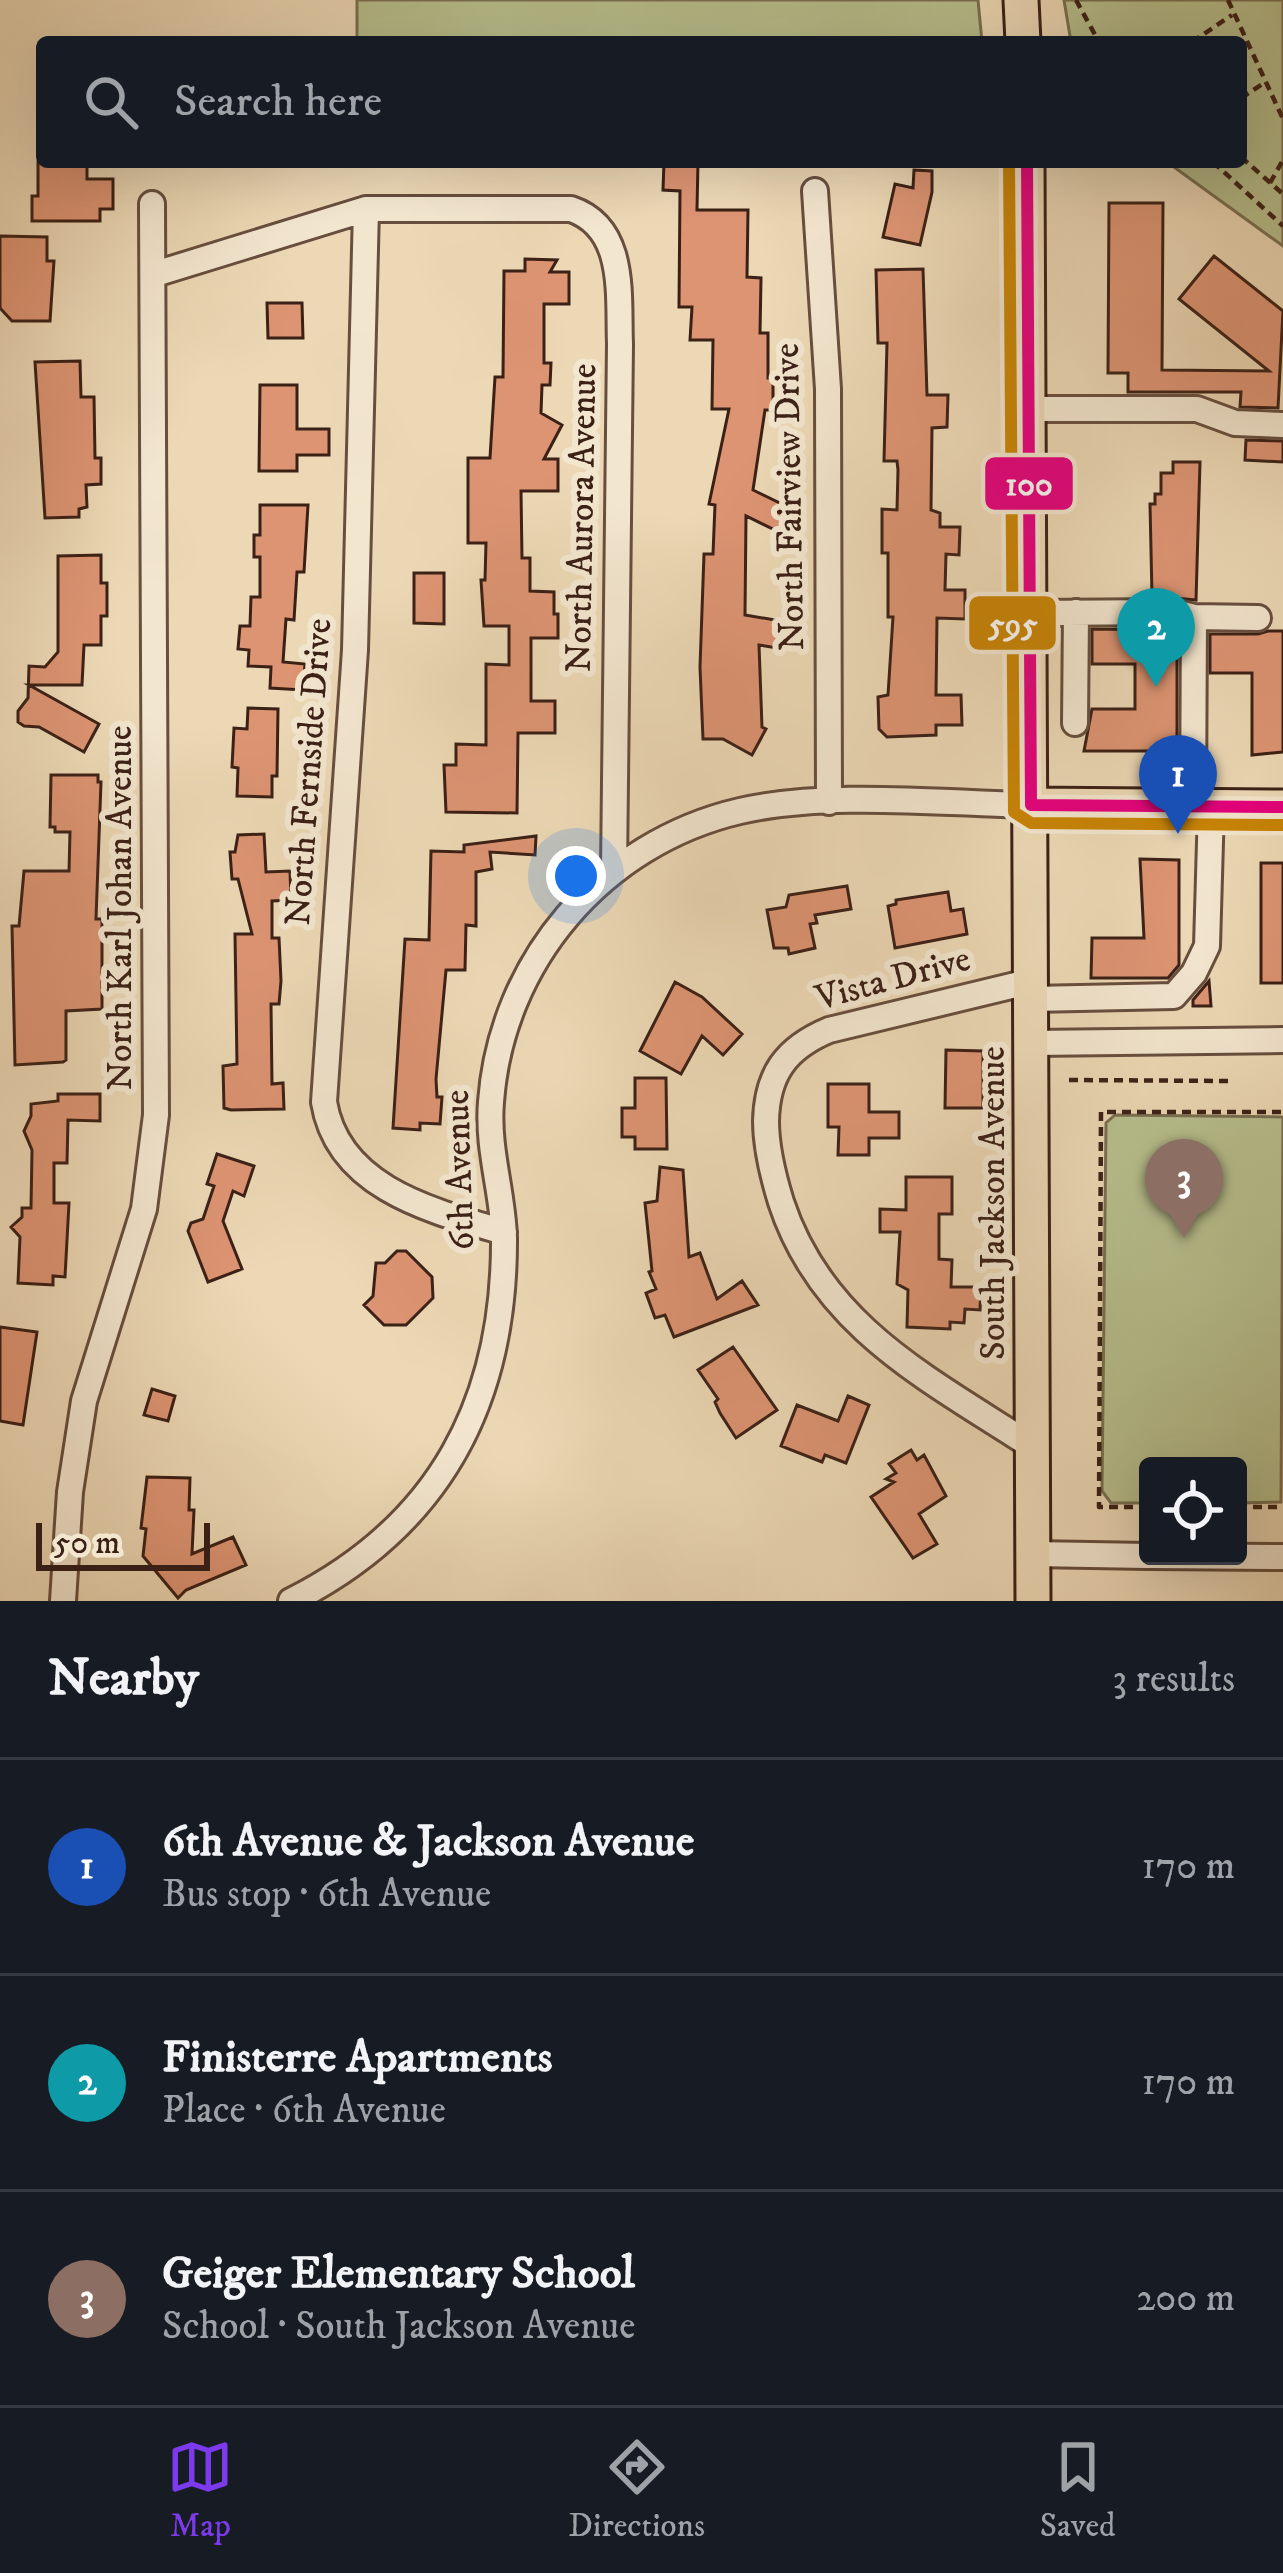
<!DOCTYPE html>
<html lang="en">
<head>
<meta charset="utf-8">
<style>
	:root { --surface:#171b24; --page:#20242c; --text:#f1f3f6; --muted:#9ea1a6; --line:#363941; --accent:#7c3aed }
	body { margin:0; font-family:"IM FELL DW Pica",serif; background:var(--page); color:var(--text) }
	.controls { position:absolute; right:36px; bottom:36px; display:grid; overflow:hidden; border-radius:12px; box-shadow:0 12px 48px #0002 }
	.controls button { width:108px; height:108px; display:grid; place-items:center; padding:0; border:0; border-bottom:3px solid var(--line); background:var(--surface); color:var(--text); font:60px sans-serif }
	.scale { position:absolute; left:36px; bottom:30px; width:174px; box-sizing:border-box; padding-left:12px; border:6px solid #3b2016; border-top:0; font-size:33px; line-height:42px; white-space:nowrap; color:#3b2016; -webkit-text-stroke:9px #f3e6cf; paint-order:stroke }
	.you { position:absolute; left:576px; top:876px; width:42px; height:42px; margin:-30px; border:9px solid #fff; border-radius:50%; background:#1a73e8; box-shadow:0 0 0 18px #1a73e833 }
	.badge { display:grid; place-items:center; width:78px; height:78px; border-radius:50%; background:var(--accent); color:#fff; font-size:39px; font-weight:700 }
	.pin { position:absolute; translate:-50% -99px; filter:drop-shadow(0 3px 6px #0008) }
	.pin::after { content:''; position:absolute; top:63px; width:42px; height:36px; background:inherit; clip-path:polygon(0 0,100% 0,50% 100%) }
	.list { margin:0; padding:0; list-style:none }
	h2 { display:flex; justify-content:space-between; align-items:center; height:156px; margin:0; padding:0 48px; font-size:51px }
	h2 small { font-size:39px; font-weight:400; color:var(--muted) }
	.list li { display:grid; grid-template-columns:78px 1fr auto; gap:36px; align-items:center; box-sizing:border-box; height:216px; padding:0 48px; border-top:3px solid var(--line) }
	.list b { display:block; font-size:45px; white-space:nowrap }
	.list p { margin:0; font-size:39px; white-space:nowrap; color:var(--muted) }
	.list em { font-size:39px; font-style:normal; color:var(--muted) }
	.icon { flex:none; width:66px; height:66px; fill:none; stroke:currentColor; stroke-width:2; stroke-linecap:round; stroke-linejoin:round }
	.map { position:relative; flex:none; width:1283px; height:1601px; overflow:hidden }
	.search { position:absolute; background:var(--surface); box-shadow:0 12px 48px #0002; left:36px; right:36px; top:36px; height:132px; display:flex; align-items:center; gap:30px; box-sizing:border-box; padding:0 42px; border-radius:12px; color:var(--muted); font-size:45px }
	.sheet { height:804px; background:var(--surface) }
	nav { display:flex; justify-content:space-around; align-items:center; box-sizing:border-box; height:168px; border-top:3px solid var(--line); background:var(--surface); font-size:33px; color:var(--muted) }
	nav a { display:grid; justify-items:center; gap:6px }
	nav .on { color:var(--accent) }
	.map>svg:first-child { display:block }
</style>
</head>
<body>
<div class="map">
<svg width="1283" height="1601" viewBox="0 0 1283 1601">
	<rect width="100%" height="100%" fill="#ecd8b5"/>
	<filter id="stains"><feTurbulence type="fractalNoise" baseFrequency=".00167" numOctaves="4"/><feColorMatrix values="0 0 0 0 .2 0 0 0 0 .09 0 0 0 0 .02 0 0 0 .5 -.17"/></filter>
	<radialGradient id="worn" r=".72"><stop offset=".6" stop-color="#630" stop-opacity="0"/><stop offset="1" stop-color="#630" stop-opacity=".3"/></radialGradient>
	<path fill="#b7bf8e" stroke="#797052" stroke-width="3" d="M357,0H978L982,42H357Z
		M1064,0H1283V246L1167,162H1241V42H1071Z
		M1115,1115L1283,1117L1281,1502L1238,1503V1466H1148V1503H1111L1102,1491L1106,1123Z"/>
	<path fill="#dd9473" stroke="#3b2016" stroke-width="3" d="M38,162H87V179H113V209H100V221H32V196H38Z
		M664,162H698L697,210H748L747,277L761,278L760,333H768V378H773V410H765L753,490L790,508L779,532L746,516L745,615L781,621L777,648L759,645L762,727L766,729L752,755L723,739H703L700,667L704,554H713L715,505L709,504L729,409H712L713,340H690L692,307H679L680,191L663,190Z
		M914,170L932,171V192L920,245L883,237L895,184L913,188Z
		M1109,203H1163L1162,370L1269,371L1179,299L1214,256L1283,311L1278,408L1240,407L1241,392H1128V373H1108Z
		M0,236L47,237V261H54L50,321H12L0,308Z
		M525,259L557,260L550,272H569V304H544V363H551L550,385H542L541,413L562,425L544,459H558V491H521L522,558H530V591L554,592V614H558V638H531V701H555V733H518L517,813L446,812L444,765H456V744L486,745V664L509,665V626H484L481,580H485L486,543H468V458H490L495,377H503L504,271H525Z
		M923,269L927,395H948L947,427L932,428L931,510L940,513V527H960L959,555L946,554L945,590H965V619L937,618L936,695H961L962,725H936V735L887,737L879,729L878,697L888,695L893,617H888V553H882V509L897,510L898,470L897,461H884L887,343H878L876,270Z
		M267,303H302L303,338H268Z
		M80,361L81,397H94L95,458H101V484L86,485L87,507L79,509V517L45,518L35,362Z
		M260,385H297V429H329V455H297V471H259Z
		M1246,440L1283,441V462L1245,460Z
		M1173,462H1200L1196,600L1152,596L1150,504H1155V494H1161V473H1173Z
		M260,505H308L304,572H297L294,620L286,619L283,662L305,664L303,690L270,688L271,667L248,666L249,650L238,649L240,626H250L251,597H260V557H254V535H260Z
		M101,555V583H107V616H101V645H84L82,685H29L99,724L84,752L39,727L24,726L18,722V711L28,698L29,666L45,667L58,652V556Z
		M414,573H444V624L414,623Z
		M1092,629L1177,630V751H1084L1092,709H1135V664H1092Z
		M1268,631H1283V752L1252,755V673H1210V634H1258Z
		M248,708L278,709L277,776H272V797L237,796L238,768L232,767L234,728L247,729Z
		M51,775H98V782H101L96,919H102V1009L66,1011V1060L63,1062L15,1065L12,926H19L24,871H69L70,832H55V827H50Z
		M264,834L266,872L290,871L291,900L272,901V938H279L281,981L279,1004H271L272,1084L283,1083L284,1109L231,1110L224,1108L223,1066L237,1064L235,934H252L238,879H232L230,852H235L238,835Z
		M536,836L535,855L490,852L492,869L476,872V926L466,925L465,970H446L436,1079L437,1097H442L440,1124L420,1123V1130L393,1128L405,939L429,940L431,851L464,852V845Z
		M1140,859L1179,860V965L1168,978H1091L1092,938H1144Z
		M1261,863H1283V983H1261Z
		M847,886L851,909L815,915L817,923L810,924L815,948L789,954L788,948H774L767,910L786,907L789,895Z
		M948,892L951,911L963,909L967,934L895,948L888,906L896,904V900Z
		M1209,981L1211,1006H1193V1000Z
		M675,982L702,997L742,1034L723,1055L702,1036L681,1074L640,1051Z
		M946,1050L983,1051V1108H945Z
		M635,1078H666L667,1149H635V1137H622V1108H635Z
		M828,1084H869V1112H899V1138H869V1155H838L839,1127H828Z
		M58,1094H100V1121L68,1120L67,1163H54V1203H69L65,1277L53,1276V1285L18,1283L20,1237L11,1227L22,1217V1208H31L32,1150L24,1131L31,1116V1104L58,1101Z
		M217,1154L254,1166L244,1196L233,1191L223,1221L242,1269L208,1282L188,1231L191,1223L203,1219L214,1186L207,1184Z
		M660,1167L683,1170L689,1257L700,1253L717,1299L742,1281L758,1305L674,1337L665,1315L655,1318L646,1293L656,1289L649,1272L652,1271L645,1203L657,1201Z
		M906,1177H952V1214H939V1259L952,1260L951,1287H981L980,1310L965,1309L964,1323L950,1322V1329L907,1327L908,1290L897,1284L900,1232H880V1209L906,1210Z
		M397,1251H406L432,1277L433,1298L406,1325H384L364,1305L373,1296L376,1263H385Z
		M0,1327L37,1332L23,1425L0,1421Z
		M733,1347L777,1410L736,1438L720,1413L715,1402L718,1399L698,1370Z
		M152,1389L175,1396L168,1421L144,1415Z
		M848,1396L869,1405L846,1463L825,1455L822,1462L781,1446L797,1405L838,1421Z
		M911,1450L917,1460L924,1455L946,1496L919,1514L937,1544L913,1558L871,1497L894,1482L886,1479L896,1473L889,1464Z
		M147,1477L190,1478L189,1510H194L192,1554L233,1537L246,1565L186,1590L178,1598L143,1556L146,1529L141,1528Z"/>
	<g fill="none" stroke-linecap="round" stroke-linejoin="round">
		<g stroke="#674e3e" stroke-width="30">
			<path id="minor" d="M815,191L828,389L829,802
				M366,209L355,650L324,1102C338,1188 432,1211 504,1232
				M155,274L366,209H571C627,228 618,296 620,344L614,869
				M1030,409H1197L1235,423L1283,425
				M1030,613L1174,612L1194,617L1258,618
				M1075,723L1076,612
				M1193,806L1194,617
				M1032,981L829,1030C786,1048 767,1074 766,1121C766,1149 773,1176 781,1202C822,1327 929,1379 1033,1447
				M1032,999L1174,996L1194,973L1207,946L1211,807
				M1032,1043L1283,1040
				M1033,1554L1148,1556
				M1152,1556L1283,1557
				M63,1601L70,1492L84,1401L144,1209L156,1115L152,204
				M291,1601C440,1526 505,1402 504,1238C503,1193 487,1149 491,1102C501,962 602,843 740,811C826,791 941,803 1031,805"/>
		</g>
		<g stroke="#3b2016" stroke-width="39">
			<path id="major" d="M1021,0L1023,42
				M1027,162L1033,1601
				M1031,805L1283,807"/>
		</g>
		<path stroke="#3b2016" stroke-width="4.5" stroke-dasharray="9 6" stroke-linecap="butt" d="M1076,0L1099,42
			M1228,0L1283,119
			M1192,42L1232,15
			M1241,98L1264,83
			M1241,157L1283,194
			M1213,162L1283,226
			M1270,183L1283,160
			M1069,1080L1230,1081
			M1148,1507H1099L1101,1112H1283
			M1238,1507H1283"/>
		<use href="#minor" stroke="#f3e6cf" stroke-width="24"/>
		<use href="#major" stroke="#ecd8b5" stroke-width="33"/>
		<g stroke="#f3e6cf" stroke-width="21">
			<path id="bus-1" d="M1027,162L1031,805
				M1031,805L1283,807"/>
		</g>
		<g stroke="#f3e6cf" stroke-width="21">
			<path id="bus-2" d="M1009,162L1014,812L1031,823L1283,825"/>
		</g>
		<use href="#bus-1" stroke="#e5007d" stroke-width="12"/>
		<use href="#bus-2" stroke="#c88406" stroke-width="12"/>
	</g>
	<g text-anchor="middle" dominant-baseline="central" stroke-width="12" stroke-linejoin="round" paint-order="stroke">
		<g font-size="36" fill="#3b2016" stroke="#f3e6cf">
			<text transform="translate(790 497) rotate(-91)">North Fairview Drive</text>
			<text transform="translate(582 518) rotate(-89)">North Aurora Avenue</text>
			<text transform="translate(309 772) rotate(-86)">North Fernside Drive</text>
			<text transform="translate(120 908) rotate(-90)">North Karl Johan Avenue</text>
			<text transform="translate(893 979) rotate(-15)">Vista Drive</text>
			<text transform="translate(460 1170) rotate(-92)">6th Avenue</text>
			<text transform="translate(993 1203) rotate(-90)">South Jackson Avenue</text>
		</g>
	</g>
	<g stroke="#f3e6cf" stroke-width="4.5">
		<rect x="983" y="455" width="92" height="57" rx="12" fill="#e5007d"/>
		<rect x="967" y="594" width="91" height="58" rx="12" fill="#c88406"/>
	</g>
	<g font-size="33" text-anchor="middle" font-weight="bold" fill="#fff">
		<text x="1029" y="495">100</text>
		<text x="1013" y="635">595</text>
	</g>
	<rect width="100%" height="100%" filter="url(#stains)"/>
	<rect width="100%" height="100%" fill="url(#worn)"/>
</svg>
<div class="controls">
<button><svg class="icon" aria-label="locate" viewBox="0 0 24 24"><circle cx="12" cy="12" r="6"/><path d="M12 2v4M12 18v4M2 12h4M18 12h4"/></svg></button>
</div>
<div class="scale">50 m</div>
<div class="you"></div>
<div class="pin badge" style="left:1178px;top:834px;background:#1a4fb4">1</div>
<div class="pin badge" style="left:1156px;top:687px;background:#0f9aa8">2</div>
<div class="pin badge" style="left:1184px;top:1238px;background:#8d6e63">3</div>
<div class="search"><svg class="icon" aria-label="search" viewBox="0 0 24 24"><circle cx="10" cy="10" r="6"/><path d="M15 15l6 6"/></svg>Search here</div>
</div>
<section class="sheet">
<h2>Nearby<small>3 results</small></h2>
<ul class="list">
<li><span class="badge" style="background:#1a4fb4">1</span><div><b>6th Avenue &amp; Jackson Avenue</b><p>Bus stop · 6th Avenue</p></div><em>170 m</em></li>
<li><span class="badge" style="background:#0f9aa8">2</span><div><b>Finisterre Apartments</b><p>Place · 6th Avenue</p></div><em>170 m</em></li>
<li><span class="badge" style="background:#8d6e63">3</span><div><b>Geiger Elementary School</b><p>School · South Jackson Avenue</p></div><em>200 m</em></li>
</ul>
</section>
<nav>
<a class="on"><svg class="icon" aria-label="map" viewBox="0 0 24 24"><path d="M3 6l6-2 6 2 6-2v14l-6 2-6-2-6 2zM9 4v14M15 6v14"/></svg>Map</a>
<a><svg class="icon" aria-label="directions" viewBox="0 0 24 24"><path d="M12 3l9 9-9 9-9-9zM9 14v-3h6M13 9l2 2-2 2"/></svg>Directions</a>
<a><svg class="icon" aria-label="saved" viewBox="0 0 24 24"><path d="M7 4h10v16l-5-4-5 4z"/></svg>Saved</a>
</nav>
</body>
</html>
